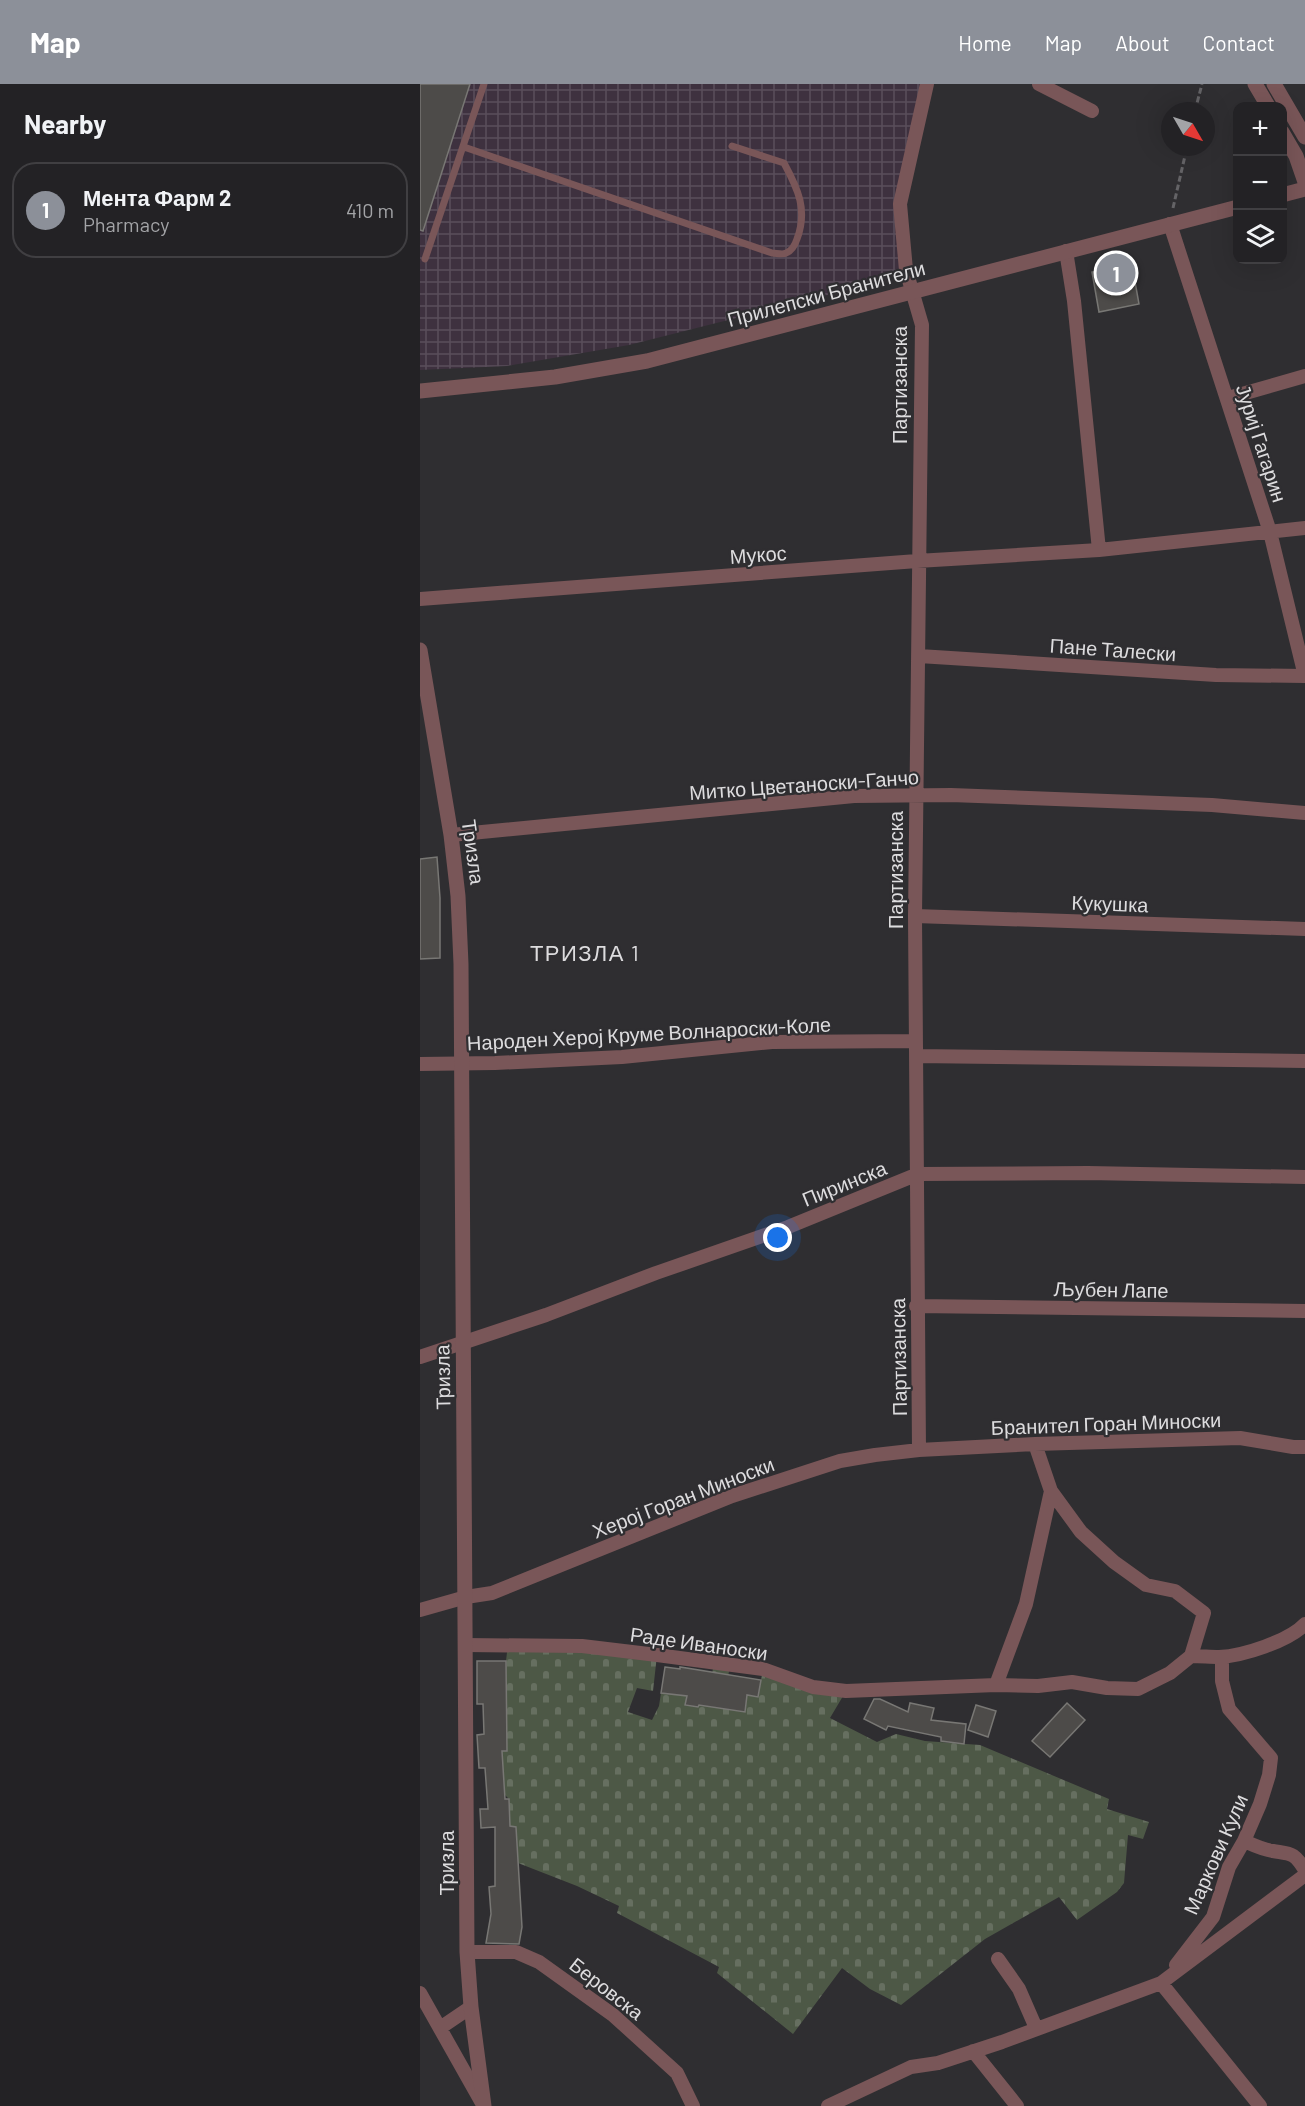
<!DOCTYPE html>
<html lang="en">
<head>
<meta charset="utf-8">
<style>
	:root { --surface:#232225; --page:#2b2a2d; --text:#f1f3f6; --muted:#a3a4a7; --line:#403f42; --accent:#8c9099 }
	body { margin:0; font-family:Barlow,sans-serif; background:var(--page); color:var(--text) }
	.controls { position:absolute; right:18px; top:18px; display:grid; overflow:hidden; border-radius:12px; box-shadow:0 6px 24px #0002 }
	.controls button { width:54px; height:54px; display:grid; place-items:center; padding:0; border:0; border-bottom:2px solid var(--line); background:var(--surface); color:var(--text); font:30px sans-serif }
	.compass { position:absolute; left:741px; top:18px; width:54px; height:54px; border-radius:50%; background:var(--surface); box-shadow:0 6px 24px #0002; rotate:129deg }
	.you { position:absolute; left:358px; top:1154px; width:21px; height:21px; margin:-15px; border:4px solid #fff; border-radius:50%; background:#1a73e8; box-shadow:0 0 0 9px #1a73e833 }
	.badge { display:grid; place-items:center; width:39px; height:39px; border-radius:50%; background:var(--accent); color:#fff; font-size:20px; font-weight:700 }
	.pin { position:absolute; translate:-50% -50%; border:3px solid #fff; box-shadow:0 2px 6px #0006 }
	.list { margin:0; padding:0; list-style:none }
	h2 { display:flex; justify-content:space-between; align-items:center; height:78px; margin:0; padding:0 24px; font-size:26px }
	h2 small { font-size:20px; font-weight:400; color:var(--muted) }
	.list li { display:grid; grid-template-columns:39px 1fr auto; gap:18px; align-items:center; box-sizing:border-box; height:96px; margin:0 12px 12px; padding:0 12px; border:2px solid var(--line); border-radius:24px }
	.list b { display:block; font-size:22px; white-space:nowrap }
	.list p { margin:0; font-size:20px; white-space:nowrap; color:var(--muted) }
	.list em { font-size:20px; font-style:normal; color:var(--muted) }
	.icon { flex:none; width:33px; height:33px; fill:none; stroke:currentColor; stroke-width:2; stroke-linecap:round; stroke-linejoin:round }
	.map { position:relative; flex:none; width:885px; height:2022px; overflow:hidden }
	header { display:flex; align-items:center; gap:36px; box-sizing:border-box; height:84px; padding:0 30px; background:var(--accent); color:#fff }
	header strong { font-size:28px }
	nav { display:flex; gap:33px; margin-inline-start:auto; font-size:21px }
	main { display:flex }
	aside { flex:1; background:var(--surface) }
	.map>svg:first-child { display:block }
</style>
</head>
<body>
<header>
<strong>Map</strong>
<nav><a>Home</a><a>Map</a><a>About</a><a>Contact</a></nav>
</header>
<main>
<aside>
<h2>Nearby<small></small></h2>
<ul class="list">
<li><span class="badge">1</span><div><b>Мента Фарм 2</b><p>Pharmacy</p></div><em>410 m</em></li>
</ul>
</aside>
<div class="map">
<svg width="885" height="2022" viewBox="0 0 885 2022">
	<defs>
		<pattern id="industrial-grid" width="8" height="8" patternUnits="userSpaceOnUse" patternTransform="scale(1.5)"><rect width="8" height="8" fill="#3e313f"/><path d="M0 4h8M4 0v8" fill="none" stroke="#594e5a"/></pattern>
		<pattern id="cemetery-stones" width="16" height="16" patternUnits="userSpaceOnUse" patternTransform="scale(1.5)"><rect width="16" height="16" fill="#4d5846"/><path d="M2 7V4a2 2 0 0 1 4 0v3zM10 15v-3a2 2 0 0 1 4 0v3z" fill="#666f60"/></pattern>
	</defs>
	<rect width="100%" height="100%" fill="#2f2e31"/>
	<path fill="url(#industrial-grid)" d="M0,0H507L480,120L486,186L464,197L209,261L87,282L0,286Z"/>
	<path fill="url(#cemetery-stones)" d="M88,1560L237,1571L233,1607L217,1604L208,1628L232,1636L239,1622L241,1609L252,1610L268,1606L266,1621L278,1623L280,1609H289L294,1578L310,1581L303,1624L324,1628L327,1611L338,1613L343,1585L426,1607L410,1634L457,1658L476,1650L505,1657L560,1661L689,1715L687,1725L729,1738L723,1755L708,1751L704,1799L697,1808L657,1836L639,1813L565,1855L481,1921L450,1905L422,1884L373,1950L297,1889L299,1883L197,1829L199,1822L157,1802L98,1779L96,1743L90,1742L89,1715L84,1710L82,1667L87,1666L86,1577Z"/>
	<path fill="#4d4b49" stroke="#787774" stroke-width="1.5" d="M0,0H50L3,147L0,146Z
		M712,181L719,220L679,228L672,188Z
		M17,773L20,814V874L0,875V775Z
		M57,1577H86L87,1667H82L85,1715H89L90,1742L96,1743L102,1843L99,1860L66,1859L71,1830L69,1803L75,1802V1743L61,1744L60,1725H68L65,1684H59L57,1651L64,1650L63,1620H57Z
		M245,1583L260,1585V1583L341,1596L338,1613L327,1611L325,1628L279,1621L278,1623L265,1621L267,1612L241,1609Z
		M454,1615H460L488,1628L490,1619L514,1624L511,1636L546,1640L544,1660L521,1657V1653L468,1642L466,1646L444,1635Z
		M647,1619L665,1636L630,1673L612,1657Z
		M556,1621L576,1627L568,1653L548,1646Z"/>
	<g fill="none" stroke-linecap="round" stroke-linejoin="round">
		<path stroke="#646366" stroke-width="3" stroke-dasharray="6 3" stroke-linecap="butt" d="M775,27L782,0
			M753,124L767,63"/>
		<path stroke="#795658" stroke-width="7" d="M44,63L352,169C356,169 363,171 366,169C372,167 375,161 377,155C388,126 378,105 364,79L312,62
			M5,175L64,0"/>
		<path stroke="#795658" stroke-width="14" d="M619,0L672,27
			M750,140L850,448L885,592
			M646,167L654,217L679,466
			M808,314L885,292
			M0,515L497,477L679,466L885,444
			M499,572L796,591L885,592
			M31,751L434,712L531,711L792,721L885,729
			M495,832L885,845
			M496,972L885,977
			M0,980L75,979L202,973L352,958L496,957
			M496,1222L885,1227
			M0,1273L126,1231L236,1189L368,1143L498,1090L668,1089L885,1093
			M615,1360L631,1407L661,1448L694,1478L726,1501L755,1507L784,1529L771,1572
			M499,1366L495,832L502,241L486,186L480,120L507,0
			M0,1526L46,1513L72,1509L312,1412L420,1377L455,1371L499,1366L615,1360L820,1354L873,1363H885
			M45,1561L162,1562L237,1571L343,1585L393,1603L426,1607L576,1601L618,1602L652,1598L687,1604L718,1605L750,1589L771,1572C781,1572 790,1573 799,1573C823,1572 869,1557 885,1540
			M576,1601L606,1520L631,1407
			M824,1757C833,1761 843,1766 853,1767C871,1770 874,1768 885,1786
			M47,1868H96L119,1878L193,1931L257,1989L273,2022
			M578,1875L599,1905L616,1944
			M756,1881L793,1833L809,1783L824,1757L840,1720L849,1691L851,1674L809,1625L802,1597V1573
			M741,1899L840,2022
			M0,1909L62,2019
			M20,1944L51,1923
			M553,1967L597,2022
			M408,2022L491,1983L518,1979L582,1958L741,1899L885,1791"/>
		<path stroke="#795658" stroke-width="15" d="M835,0L848,22
			M854,0L885,53
			M862,48L876,72L885,98
			M862,111L885,105
			M0,307L135,293L227,277L818,123
			M0,566L31,751L38,812L41,880L47,1868L51,1923L64,2022"/>
	</g>
	<g text-anchor="middle" dominant-baseline="central" stroke-width="4.5" stroke-linejoin="round" paint-order="stroke">
		<g font-size="20" fill="#dddcde" stroke="#2f2e31">
			<text transform="translate(406 209) rotate(-15)">Прилепски Бранители</text>
			<text transform="translate(479 301) rotate(-90)">Партизанска</text>
			<text transform="translate(842 359) rotate(72)">Јуриј Гагарин</text>
			<text transform="translate(338 470) rotate(-4)">Мукос</text>
			<text transform="translate(693 565) rotate(4)">Пане Талески</text>
			<text transform="translate(384 700) rotate(-4)">Митко Цветаноски-Ганчо</text>
			<text transform="translate(54 768) rotate(82)">Тризла</text>
			<text transform="translate(475 786) rotate(-90)">Партизанска</text>
			<text transform="translate(690 819) rotate(2)">Кукушка</text>
			<text transform="translate(229 949) rotate(-3)">Народен Херој Круме Волнароски-Коле</text>
			<text transform="translate(424 1099) rotate(-22)">Пиринска</text>
			<text transform="translate(691 1205) rotate(1)">Љубен Лапе</text>
			<text transform="translate(478 1273) rotate(-91)">Партизанска</text>
			<text transform="translate(22 1293) rotate(-91)">Тризла</text>
			<text transform="translate(686 1339) rotate(-2)">Бранител Горан Миноски</text>
			<text transform="translate(263 1413) rotate(-21)">Херој Горан Миноски</text>
			<text transform="translate(279 1559) rotate(8)">Раде Иваноски</text>
			<text transform="translate(795 1770) rotate(-66)">Маркови Кули</text>
			<text transform="translate(26 1779) rotate(-90)">Тризла</text>
			<text transform="translate(187 1904) rotate(38)">Беровска</text>
		</g>
		<g font-size="22" letter-spacing="1.5" fill="#dddcde" stroke="#2f2e31">
			<text x="165" y="868">ТРИЗЛА 1</text>
		</g>
	</g>
</svg>
<div class="controls">
<button>+</button>
<button>−</button>
<button><svg class="icon" aria-label="layers" viewBox="0 0 24 24"><path d="M12 4l9 5-9 5-9-5zM3 14l9 5 9-5"/></svg></button>
</div>
<svg class="compass" viewBox="-18 -18 36 36"><path d="M0-13l5 13h-10z" fill="#e53935"/><path d="M0 13l5-13h-10z" fill="#a3a4a7"/></svg>
<div class="you"></div>
<div class="pin badge" style="left:696px;top:189px">1</div>
</div>
</main>
</body>
</html>
